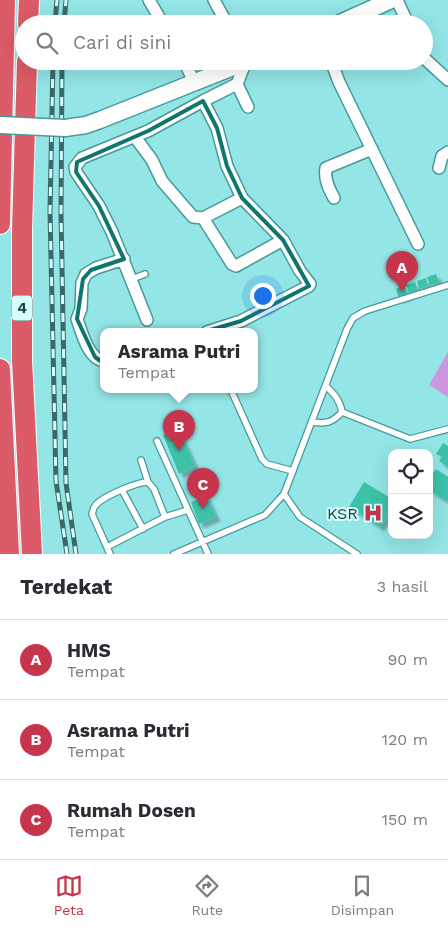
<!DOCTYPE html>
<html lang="id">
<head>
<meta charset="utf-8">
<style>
	:root { --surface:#fff; --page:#f2f2f3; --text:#2b2b33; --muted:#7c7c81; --line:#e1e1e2; --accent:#c6354c }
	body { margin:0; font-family:"Work Sans",sans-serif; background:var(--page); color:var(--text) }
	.controls { position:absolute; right:15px; bottom:15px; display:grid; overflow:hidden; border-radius:10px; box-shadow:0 5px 20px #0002 }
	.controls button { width:45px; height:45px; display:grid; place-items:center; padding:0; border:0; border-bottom:1px solid var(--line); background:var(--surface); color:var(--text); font:25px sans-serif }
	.you { position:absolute; left:262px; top:295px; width:18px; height:18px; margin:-12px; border:4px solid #fff; border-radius:50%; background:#1a73e8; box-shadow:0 0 0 8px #1a73e833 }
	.badge { display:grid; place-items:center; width:32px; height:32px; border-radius:50%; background:var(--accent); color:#fff; font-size:16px; font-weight:700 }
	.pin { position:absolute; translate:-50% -41px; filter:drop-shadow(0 1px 2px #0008) }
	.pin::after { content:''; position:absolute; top:26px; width:18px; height:15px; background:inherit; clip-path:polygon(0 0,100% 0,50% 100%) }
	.popup { position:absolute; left:100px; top:328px; width:158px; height:65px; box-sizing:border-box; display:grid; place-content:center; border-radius:10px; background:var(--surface); filter:drop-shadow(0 1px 4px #0005); font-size:16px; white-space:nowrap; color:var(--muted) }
	.popup b { font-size:19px; color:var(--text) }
	.popup::after { content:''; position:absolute; left:50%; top:100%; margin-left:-10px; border:10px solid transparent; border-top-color:var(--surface) }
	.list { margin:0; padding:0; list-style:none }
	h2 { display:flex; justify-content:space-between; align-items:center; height:65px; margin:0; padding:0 20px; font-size:21px }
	h2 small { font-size:16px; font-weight:400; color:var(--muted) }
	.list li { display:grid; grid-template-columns:32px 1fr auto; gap:15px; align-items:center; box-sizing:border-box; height:80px; padding:0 20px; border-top:1px solid var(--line) }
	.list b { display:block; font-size:19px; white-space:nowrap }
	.list p { margin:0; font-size:16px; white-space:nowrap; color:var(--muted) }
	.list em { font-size:16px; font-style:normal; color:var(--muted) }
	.icon { flex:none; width:28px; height:28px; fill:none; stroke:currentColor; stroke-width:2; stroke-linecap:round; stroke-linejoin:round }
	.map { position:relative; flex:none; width:448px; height:554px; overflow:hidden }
	.search { position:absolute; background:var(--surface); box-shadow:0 5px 20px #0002; left:15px; right:15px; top:15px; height:55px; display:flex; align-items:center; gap:12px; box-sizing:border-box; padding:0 18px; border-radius:28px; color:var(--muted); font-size:19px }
	.sheet { height:305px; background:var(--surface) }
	nav { display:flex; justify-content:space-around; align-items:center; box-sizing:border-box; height:70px; border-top:1px solid var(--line); background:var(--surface); font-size:14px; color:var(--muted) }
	nav a { display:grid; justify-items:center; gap:2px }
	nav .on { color:var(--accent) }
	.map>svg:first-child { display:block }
</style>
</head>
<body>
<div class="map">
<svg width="448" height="554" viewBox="0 0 448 554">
	<defs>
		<filter id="shadow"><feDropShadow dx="4.5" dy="4.5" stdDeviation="1" flood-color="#0004"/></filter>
	</defs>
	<rect width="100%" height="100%" fill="#93e5e6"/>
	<path fill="#cb97df" d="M448,352V397L429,385Z"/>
	<path fill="#3ec2a8" filter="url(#shadow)" d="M436,274L439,282L430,286L427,277Z
		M426,278L428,286L419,289L417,281Z
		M415,282L418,291L409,293L406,285Z
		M405,286L408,295L399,299L396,289Z
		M178,429L195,466L179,474L163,435Z
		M443,443L448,446V467L439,461L442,457L436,454Z
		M436,469L448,477V502L429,490V470L433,473Z
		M364,482L392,499V508L380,527L349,507Z
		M206,496L216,517L199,524L191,502Z"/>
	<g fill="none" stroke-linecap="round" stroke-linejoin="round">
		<g stroke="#489a9b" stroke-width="8">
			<path id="lane" d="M132,279L145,274
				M231,390L262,459L267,464L293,471
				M342,412L410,439L448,429
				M312,422C326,424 332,423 342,412C340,400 334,394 326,386
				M157,441L208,554
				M141,460L148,482
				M122,490L143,529
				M284,494L300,517L357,554
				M107,547L165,517L188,510
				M110,554L92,514C93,512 93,508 95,506C101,497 137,482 148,482L154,489L165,517
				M174,554L265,515L284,494L347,329L353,318L365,311L448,285"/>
		</g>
		<g stroke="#489a9b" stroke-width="14">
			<path id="street" d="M149,0L163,24
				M214,0L227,24
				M397,0L408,24
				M424,58L448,80
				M184,61L195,84
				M246,61L237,84L248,107
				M331,61L339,82L418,244
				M135,137L152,160L162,181L193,217L203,218L242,198L227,166L217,128L203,101
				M439,168L442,156L448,152
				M334,198C329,189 324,179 326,168L372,149
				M203,218L232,264L236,266L283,240
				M147,320L112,232L99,206L76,172L75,167L82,158L148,131L203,101L237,84
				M207,332L241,321L309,286L310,284L300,271L283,240L242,198
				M104,361C88,359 82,333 77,319L81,309L82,283L86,274L96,268L124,259"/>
		</g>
		<g stroke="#489a9b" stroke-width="19">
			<path id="secondary" d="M338,24L391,0
				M65,128L86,125L100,120L248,61"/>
		</g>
		<g stroke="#fff" stroke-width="22">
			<path id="highway" d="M28,24L29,0
				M27,61L22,230V360L32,554
				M0,224L5,0
				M0,369L9,554"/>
		</g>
		<use href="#lane" stroke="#fff" stroke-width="5.5"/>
		<use href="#street" stroke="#fff" stroke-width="11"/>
		<use href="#secondary" stroke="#fff" stroke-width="16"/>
		<use href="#highway" stroke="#dc5b68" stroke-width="20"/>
		<g stroke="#3b696a" stroke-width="5">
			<path id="rail" d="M55,24L57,0
				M64,24L66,0
				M53,61L50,212L56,481L67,554
				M62,61L61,213L66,483L76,554"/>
		</g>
		<use href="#rail" stroke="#d7fefe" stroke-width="3" stroke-dasharray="9" stroke-linecap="butt"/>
		<g stroke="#489a9b" stroke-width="19" stroke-linecap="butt">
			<path id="secondary-bridge" d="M0,125L65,128"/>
		</g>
		<use href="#secondary-bridge" stroke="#fff" stroke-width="16"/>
	</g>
	<path fill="none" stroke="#0f766e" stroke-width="4" stroke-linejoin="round" d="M203,101L217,128L227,166L242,198L283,240L309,286L241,321L102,362L95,357L77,319L83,279L91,270L124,259L99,206L76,172L77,162L148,131Z"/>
	<defs>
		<g id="hospital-bare" transform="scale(1.5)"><path d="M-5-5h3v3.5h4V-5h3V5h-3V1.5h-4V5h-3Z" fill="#c6354c" stroke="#d7fefe" stroke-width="2.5" paint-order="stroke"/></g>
	</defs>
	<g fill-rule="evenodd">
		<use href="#hospital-bare" x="373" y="513"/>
	</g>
	<g text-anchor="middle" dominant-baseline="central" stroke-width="4" stroke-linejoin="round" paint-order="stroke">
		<rect fill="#d7fefe" stroke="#557879" stroke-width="1" x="12" y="295.5" width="20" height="25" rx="4"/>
		<g font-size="15" font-weight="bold" fill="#1d3f40">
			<text x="22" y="308">4</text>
		</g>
		<g font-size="16" fill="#1d3f40" stroke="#d7fefe" text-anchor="end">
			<text x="358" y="513">KSR</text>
		</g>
	</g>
</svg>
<div class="controls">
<button><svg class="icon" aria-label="locate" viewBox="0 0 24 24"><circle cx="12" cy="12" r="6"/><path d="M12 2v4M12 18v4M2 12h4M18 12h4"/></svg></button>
<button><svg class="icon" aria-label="layers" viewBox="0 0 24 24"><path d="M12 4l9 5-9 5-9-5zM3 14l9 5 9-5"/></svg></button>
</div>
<div class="you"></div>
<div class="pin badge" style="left:402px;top:292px">A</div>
<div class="pin badge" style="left:179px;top:451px">B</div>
<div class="popup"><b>Asrama Putri</b>Tempat</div>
<div class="pin badge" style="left:203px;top:509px">C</div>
<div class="search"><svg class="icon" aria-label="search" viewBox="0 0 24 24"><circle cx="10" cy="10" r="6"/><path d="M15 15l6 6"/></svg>Cari di sini</div>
</div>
<section class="sheet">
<h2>Terdekat<small>3 hasil</small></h2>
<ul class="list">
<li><span class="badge">A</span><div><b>HMS</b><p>Tempat</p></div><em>90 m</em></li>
<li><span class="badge">B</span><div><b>Asrama Putri</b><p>Tempat</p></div><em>120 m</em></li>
<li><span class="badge">C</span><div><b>Rumah Dosen</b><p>Tempat</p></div><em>150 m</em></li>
</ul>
</section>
<nav>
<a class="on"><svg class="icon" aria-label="map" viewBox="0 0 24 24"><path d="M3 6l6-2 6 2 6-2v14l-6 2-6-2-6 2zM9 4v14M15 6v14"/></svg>Peta</a>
<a><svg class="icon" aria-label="directions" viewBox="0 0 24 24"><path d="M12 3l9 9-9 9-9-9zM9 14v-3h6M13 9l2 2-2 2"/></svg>Rute</a>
<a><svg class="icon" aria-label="saved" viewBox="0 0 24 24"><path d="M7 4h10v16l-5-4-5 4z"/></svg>Disimpan</a>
</nav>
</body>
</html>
